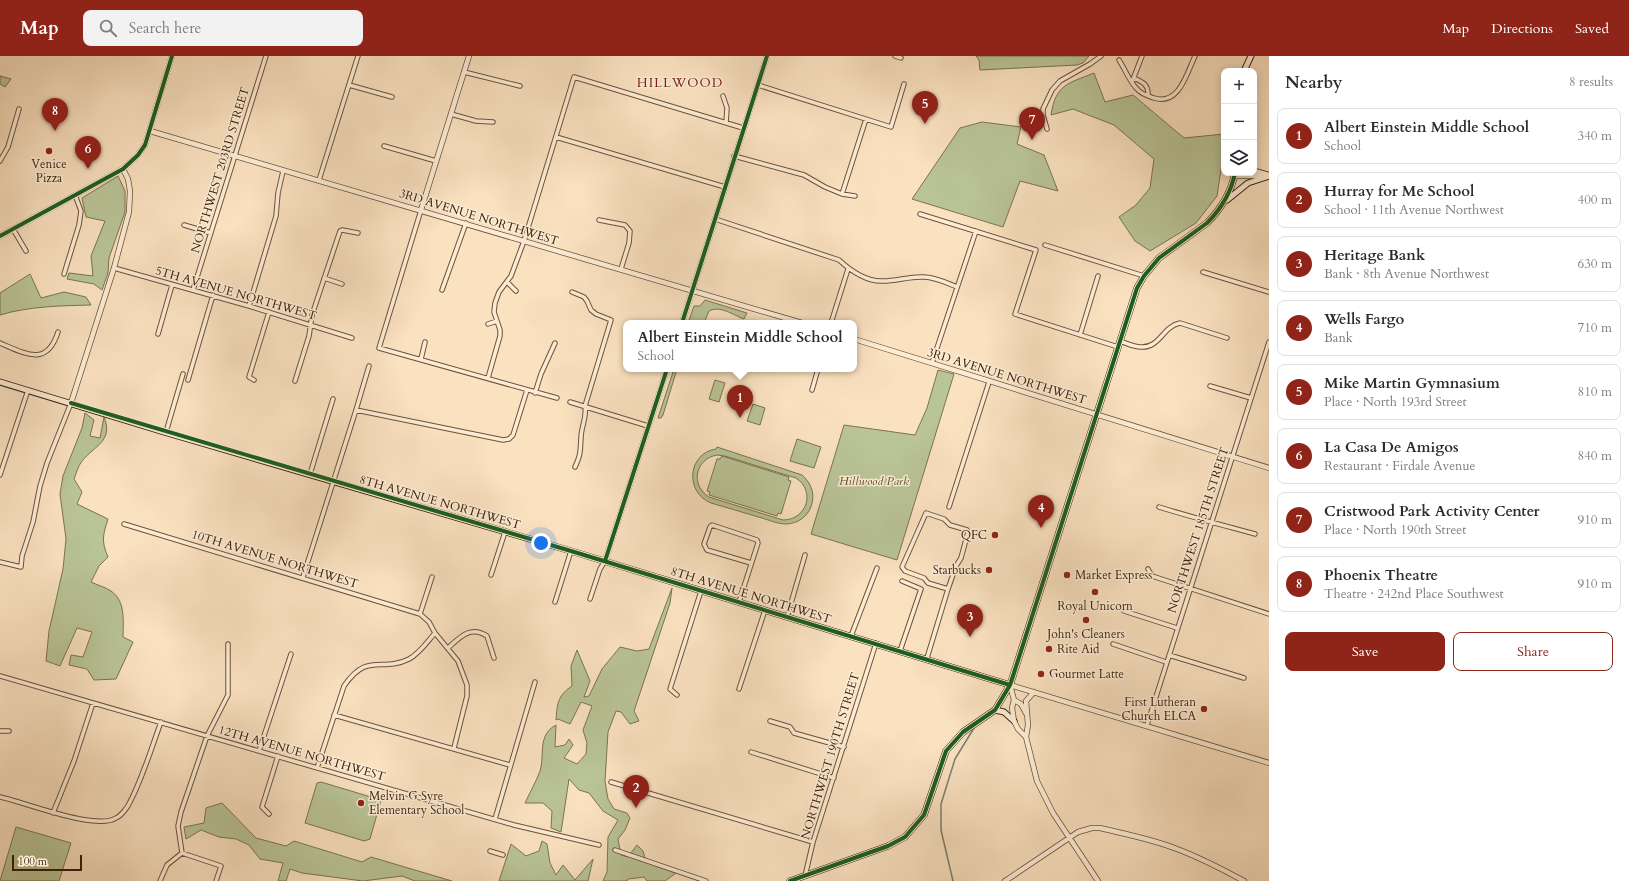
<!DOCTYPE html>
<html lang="en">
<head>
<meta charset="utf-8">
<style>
	:root { --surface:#fff; --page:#f2f2f3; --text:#2b2b33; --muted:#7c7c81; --line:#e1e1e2; --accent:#8f2418 }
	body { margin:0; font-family:Cardo,serif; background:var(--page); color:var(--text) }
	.controls { position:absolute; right:12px; top:12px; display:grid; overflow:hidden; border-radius:8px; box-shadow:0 2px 10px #0003 }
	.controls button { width:36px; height:36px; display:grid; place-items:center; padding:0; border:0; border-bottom:1px solid var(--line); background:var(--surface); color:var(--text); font:20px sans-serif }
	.scale { position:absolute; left:12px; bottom:10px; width:70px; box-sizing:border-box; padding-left:4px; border:2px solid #3e220a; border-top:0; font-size:11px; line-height:14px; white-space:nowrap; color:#3e220a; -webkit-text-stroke:3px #fcecd6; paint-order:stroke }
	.you { position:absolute; left:541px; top:487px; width:14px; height:14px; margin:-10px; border:3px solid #fff; border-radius:50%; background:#1a73e8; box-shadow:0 0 0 6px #1a73e833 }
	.badge { display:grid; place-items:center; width:26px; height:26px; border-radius:50%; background:var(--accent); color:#fff; font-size:13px; font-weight:700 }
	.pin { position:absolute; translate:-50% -33px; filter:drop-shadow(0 1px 2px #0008) }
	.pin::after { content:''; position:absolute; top:21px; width:14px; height:12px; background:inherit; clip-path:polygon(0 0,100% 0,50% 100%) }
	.popup { position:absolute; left:623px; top:264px; width:234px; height:52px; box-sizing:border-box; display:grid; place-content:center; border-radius:8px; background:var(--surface); filter:drop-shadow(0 1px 3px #0005); font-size:13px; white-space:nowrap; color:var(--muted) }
	.popup b { font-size:15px; color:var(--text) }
	.popup::after { content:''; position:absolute; left:50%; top:100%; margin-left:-8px; border:8px solid transparent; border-top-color:var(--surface) }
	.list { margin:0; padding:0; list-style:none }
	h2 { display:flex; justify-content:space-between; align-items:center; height:52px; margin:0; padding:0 16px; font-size:17px }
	h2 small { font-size:13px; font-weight:400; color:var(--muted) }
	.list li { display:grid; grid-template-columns:26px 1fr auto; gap:12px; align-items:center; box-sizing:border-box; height:56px; margin:0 8px 8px; padding:0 8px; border:1px solid var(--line); border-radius:8px }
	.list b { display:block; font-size:15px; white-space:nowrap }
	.list p { margin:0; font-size:13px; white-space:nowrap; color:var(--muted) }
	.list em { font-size:13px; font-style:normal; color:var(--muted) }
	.actions { display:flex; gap:8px; padding:12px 16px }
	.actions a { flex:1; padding:9px 0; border:1px solid var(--accent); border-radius:8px; text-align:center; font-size:14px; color:var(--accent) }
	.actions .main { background:var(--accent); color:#fff }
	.icon { flex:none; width:22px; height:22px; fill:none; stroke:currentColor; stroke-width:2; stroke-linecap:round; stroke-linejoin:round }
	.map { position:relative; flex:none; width:1269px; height:825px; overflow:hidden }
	header { display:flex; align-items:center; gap:24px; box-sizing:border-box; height:56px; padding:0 20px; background:var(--accent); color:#fff }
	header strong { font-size:19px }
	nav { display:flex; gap:22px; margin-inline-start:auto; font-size:14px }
	.search { width:280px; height:36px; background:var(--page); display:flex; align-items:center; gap:10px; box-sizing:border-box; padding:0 14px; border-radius:8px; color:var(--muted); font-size:15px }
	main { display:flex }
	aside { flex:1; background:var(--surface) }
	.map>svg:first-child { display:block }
</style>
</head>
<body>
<header>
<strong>Map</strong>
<div class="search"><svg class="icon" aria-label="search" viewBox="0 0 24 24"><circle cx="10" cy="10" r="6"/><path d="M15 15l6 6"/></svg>Search here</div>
<nav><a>Map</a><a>Directions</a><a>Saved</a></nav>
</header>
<main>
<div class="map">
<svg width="1269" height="825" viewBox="0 0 1269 825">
	<rect width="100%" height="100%" fill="#fae1c0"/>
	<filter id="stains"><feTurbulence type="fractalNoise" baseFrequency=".005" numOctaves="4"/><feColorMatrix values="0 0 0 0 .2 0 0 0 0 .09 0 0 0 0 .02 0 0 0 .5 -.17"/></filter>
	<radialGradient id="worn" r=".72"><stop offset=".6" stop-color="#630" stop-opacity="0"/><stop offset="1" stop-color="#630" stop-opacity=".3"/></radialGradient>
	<path fill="#b9c497" stroke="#7c7350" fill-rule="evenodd" d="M976,0H1089L1083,7L1077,9L980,14L979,4Z
		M1094,17L1105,46L1133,39L1184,82L1224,78V94L1217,140L1196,167L1150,195L1135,185L1119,161L1136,149L1150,132L1154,103L1114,69L1073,53L1051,59C1056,28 1067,28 1094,17Z
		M0,20L11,23L5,31L0,28Z
		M982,66L1021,71L1017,88L1044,99L1058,135L1020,125L1003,171L912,143L960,72Z
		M118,120L125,135V156L109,202L108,217L102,234L94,228L67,223L69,217L93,220L91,200L105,165L86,161L82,142Z
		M30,218L41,242L64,236L86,241L91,249C60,250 30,250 0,259V237Z
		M705,244L747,257L744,263C733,259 720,249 709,255L704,267H688L694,250H700Z
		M674,313H677L663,359L661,362H658Z
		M938,314L954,318L897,504L811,478L844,369L915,379L927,352Z
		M715,324L725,327L719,346L709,343Z
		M753,348L765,352L760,369L747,365Z
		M85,357L94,364L90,380L100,382L104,361C114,385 94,390 82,405C78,410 76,418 74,423L82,436L77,448L108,463C103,479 101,485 108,501L99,510L91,526C97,529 105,531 111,535C126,545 123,566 123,581L133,586L116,623L94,624L87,613L69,609L71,599L83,601L92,576L77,572L60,610L46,605L49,575L63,513L66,483L60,438L63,420L82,372Z
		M797,383L821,391L814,412L790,405Z
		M717,391L802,419C810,426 815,436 812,447C810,459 798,468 786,468C778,468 769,464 762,462C745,457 728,452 711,447C684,436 688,397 716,393ZM717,399L725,400L796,422C816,435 807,464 783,464L709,441C690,429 695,403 717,399Z
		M722,400L789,421L788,424L791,425L781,458L778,457L777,460L709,439L710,436L707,435L717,403H720Z
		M672,532L670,547L634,655L639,665L630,668L621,656L616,655L608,676L605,725L608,743L614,753L627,757L630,762L625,774L618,783L621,799L628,801L637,789L643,795L646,806L676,817L665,825H647L644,821L628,823L627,825H603L607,816L608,781L618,764L603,755L589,737L579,734L569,723L561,776L551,772L552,755L543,747H525C530,736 536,726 540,715C545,699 537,679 556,669L555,691L565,689L569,683L573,689L564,702L577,708L586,698L587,687L583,674L592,650L581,646L570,668L558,663L556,664C557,648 558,639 572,630L571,610L577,594L590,625L584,641L589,640L602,613L620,591L637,595L649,593Z
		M321,726L381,744L370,783L364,785L305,767L317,727Z
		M222,747L256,782L286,790L294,785L362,806L371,801L452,825H415L402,820L363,825L302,817L290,813L286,825H278L283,807L260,803L249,789L236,783L219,781L201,774L186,783L184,771L204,767L206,752Z
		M16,771L71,787L59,825H0Z
		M542,785L547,788L550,807L556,819L563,809L575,824L593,803L588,825H499L511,788L526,800L539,795Z"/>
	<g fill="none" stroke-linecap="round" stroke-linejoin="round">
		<path stroke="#787e71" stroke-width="1.5" d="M953,825L941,774V748L955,703L974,672"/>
		<g stroke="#6d5238" stroke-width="5.5">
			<path id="minor" d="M895,0L901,2
				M1119,4C1125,13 1129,25 1137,33C1141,38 1148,40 1154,42C1179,50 1187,17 1195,0
				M464,16L520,30
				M1134,22C1143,26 1149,29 1148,40
				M1132,26L1142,0
				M349,29L392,41
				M758,29L891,71L904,28
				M723,40L727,52L726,67
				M451,58L476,65L493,66
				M1047,73L1043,59V53L1052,34L1060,25L1090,8L1101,0
				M556,81L725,131
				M384,90L436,105
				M734,100L804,119L825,131L842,138L855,140
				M0,105L8,91L19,53
				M319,124L358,0
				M842,138L866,63
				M421,154L379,292L557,342
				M920,158L1036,194L1015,258L1118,291
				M715,163L839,204C851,215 867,226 883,225C897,225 910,220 924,221C935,221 947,227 957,231
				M599,164L625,169L630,175L629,187L621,213
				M184,169L211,177
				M13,173L26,195
				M1045,189L1144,220
				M114,212L249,250L352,282
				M1203,216L1269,236
				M64,218L79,169L81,155L75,139
				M324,222L342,228
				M507,226L516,235
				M193,234L266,0
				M442,234L466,167
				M572,236L584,241L587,245L591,254L596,258L611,264L585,350C587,363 581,370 581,382C580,396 581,398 575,411
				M249,250L276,160L278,137L283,115
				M831,267L848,213
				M488,268L497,265
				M158,278L172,229
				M1080,279L1098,220
				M1120,285C1126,287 1134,291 1141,291C1160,292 1163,270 1180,267L1227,282
				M0,287C26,298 47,311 58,276
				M421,303L425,286
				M932,307L976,175
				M488,322L500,280V274L494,256L495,247L499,236L511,220L524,185L574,21L743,72
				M188,324L213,239
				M254,324L249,321L269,256
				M295,325L309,280L312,259L340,175L342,174L358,177
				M1210,330L1251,342
				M812,334L818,313
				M535,337L541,318L555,287
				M570,346L648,370
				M356,354L503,384L509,383L513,379L527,334
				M166,376L183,318
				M310,418L333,343
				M0,419L28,334
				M949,451L989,326
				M1159,451C1191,461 1222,469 1255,478
				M124,468L420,558L429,566L435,577L458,605L467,629V640L454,692
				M0,506L21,511L22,500L33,466L40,430L47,407L71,347
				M1148,513L1152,520L1269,558
				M491,519L505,476
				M303,521L356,354L369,310
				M590,543L600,513L605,505
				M555,546L571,495
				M739,546L758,487L757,484L712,469L710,471L704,488L707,494L751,507
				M1124,555L1177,572
				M420,558L432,521
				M787,561L805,499
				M851,580L877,512
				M1113,588L1166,606
				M448,592C460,581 471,569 487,580L494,602
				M900,595L921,533L902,525
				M1169,599L1244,622
				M927,602L948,533L956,510L961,502L968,476L967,474L950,469L944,463L926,457L902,511L905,515L924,522L928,527L948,533
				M0,620L514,769L599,789
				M739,633L765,554
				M677,639L670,633L701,535
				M334,659L510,709
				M770,665L790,671L794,677L844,691
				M1147,669L1269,286
				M0,675H9
				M259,695L291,598
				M751,696L834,722
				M317,712L344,630C368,595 381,617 409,603C420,597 427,586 435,577
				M611,726L813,786
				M0,741C24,746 96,775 116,762C121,760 128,751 130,746C143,721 151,693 161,666
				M53,757L74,705L93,647
				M269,758L262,751L278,700
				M495,763L535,626
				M615,794L706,825
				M490,795L503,799
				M182,797L221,810L216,825
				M805,820L813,786L876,587
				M160,825L167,809L182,797L178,770L181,756L207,680L228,639V588"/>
		</g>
		<g stroke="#6d5238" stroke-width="6">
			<path id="tertiary" d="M150,75L802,267
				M1234,120H1263
				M421,154L469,0
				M0,180L123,113L138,99L145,89L172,0
				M682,267L767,0
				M854,283L1269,412
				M71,347L114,212L129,156L130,135L128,123L123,113
				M605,505L667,313
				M1010,629L1269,707
				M1010,629L1014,644L1012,652L1014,665L1018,673L1026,681
				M1034,636L1026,645L1028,669L1026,681L1037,725L1053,757L1098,825
				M1014,644L1021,648L1027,659
				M1005,825L1078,776L1092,772H1100C1125,778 1152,783 1177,793C1201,802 1222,813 1244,825"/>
		</g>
		<g stroke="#3e220a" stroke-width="7">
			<path id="secondary" d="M1244,15L1251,0
				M1254,115L1268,119
				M1227,144L1248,127L1269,120
				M0,326L164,376L571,495L1010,629
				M995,654L1004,656L1014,665
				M790,825L888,790L905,781L924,759L946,695L963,676L995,654L1010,629L1013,620L1137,232L1144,220L1159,202L1207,167C1221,153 1231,137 1235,117"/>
		</g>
		<use href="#minor" stroke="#fcecd6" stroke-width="3.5"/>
		<use href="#tertiary" stroke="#fcecd6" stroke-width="4.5"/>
		<use href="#secondary" stroke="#fcecd6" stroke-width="5"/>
		<g stroke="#fcecd6" stroke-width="6">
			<path id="cycleway" d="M0,180L123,113L138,99L145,89L172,0
				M682,267L767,0
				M71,347L571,495L1010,629
				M605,505L667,313
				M790,825L888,790L905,781L924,759L946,695L963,676L995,654L1010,629L1013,620L1137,232L1144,220L1159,202L1207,167C1221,153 1231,137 1235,117"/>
		</g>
		<use href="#cycleway" stroke="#1b5e20" stroke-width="4"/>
	</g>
	<g fill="#8f2418" stroke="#fcecd6" stroke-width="1.5">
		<circle cx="49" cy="95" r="4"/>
		<circle cx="995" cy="479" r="4"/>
		<circle cx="989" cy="514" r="4"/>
		<circle cx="1067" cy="519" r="4"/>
		<circle cx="1095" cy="536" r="4"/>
		<circle cx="1086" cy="564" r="4"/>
		<circle cx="1049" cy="593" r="4"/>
		<circle cx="1041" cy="618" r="4"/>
		<circle cx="1204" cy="653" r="4"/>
		<circle cx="361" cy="747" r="4"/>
	</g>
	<g text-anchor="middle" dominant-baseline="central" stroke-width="3" stroke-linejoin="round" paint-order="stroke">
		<g font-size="12" fill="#3e220a" stroke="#fcecd6" text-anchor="start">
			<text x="49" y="108" text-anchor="middle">Venice<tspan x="49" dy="14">Pizza</tspan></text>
			<text x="987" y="479" text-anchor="end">QFC</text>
			<text x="981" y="514" text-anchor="end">Starbucks</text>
			<text x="1075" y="519">Market Express</text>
			<text x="1095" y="550" text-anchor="middle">Royal Unicorn</text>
			<text x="1086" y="578" text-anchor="middle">John's Cleaners</text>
			<text x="1057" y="593">Rite Aid</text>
			<text x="1049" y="618">Gourmet Latte</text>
			<text x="1196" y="646" text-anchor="end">First Lutheran<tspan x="1196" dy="14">Church ELCA</tspan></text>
			<text x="369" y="740">Melvin G Syre<tspan x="369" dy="14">Elementary School</tspan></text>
		</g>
		<g font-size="12" fill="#3e220a" stroke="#fcecd6">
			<text transform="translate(220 114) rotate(-73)">NORTHWEST 203RD STREET</text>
			<text transform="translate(479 161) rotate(17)">3RD AVENUE NORTHWEST</text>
			<text transform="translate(236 237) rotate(16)">5TH AVENUE NORTHWEST</text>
			<text transform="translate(1007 320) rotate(17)">3RD AVENUE NORTHWEST</text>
			<text transform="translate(440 446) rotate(16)">8TH AVENUE NORTHWEST</text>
			<text transform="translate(1198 474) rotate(-72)">NORTHWEST 185TH STREET</text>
			<text transform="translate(275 503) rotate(17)">10TH AVENUE NORTHWEST</text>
			<text transform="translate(751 539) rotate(17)">8TH AVENUE NORTHWEST</text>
			<text transform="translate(302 697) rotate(16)">12TH AVENUE NORTHWEST</text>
			<text transform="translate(830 700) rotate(-73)">NORTHWEST 190TH STREET</text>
		</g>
		<g font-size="12" font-style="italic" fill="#5d4a2d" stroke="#fcecd6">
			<text x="874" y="425">Hillwood Park</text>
		</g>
		<g font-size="13" letter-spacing="1" fill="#7a1f14" stroke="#fcecd6">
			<text x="680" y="27">HILLWOOD</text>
		</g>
	</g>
	<rect width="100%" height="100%" filter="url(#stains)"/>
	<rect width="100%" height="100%" fill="url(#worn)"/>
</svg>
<div class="controls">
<button>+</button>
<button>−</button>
<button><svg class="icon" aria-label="layers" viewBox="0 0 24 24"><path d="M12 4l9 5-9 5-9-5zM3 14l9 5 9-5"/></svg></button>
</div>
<div class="scale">100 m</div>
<div class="you"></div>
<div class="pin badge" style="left:740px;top:362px">1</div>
<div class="popup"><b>Albert Einstein Middle School</b>School</div>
<div class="pin badge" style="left:636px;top:752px">2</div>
<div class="pin badge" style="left:970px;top:581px">3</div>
<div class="pin badge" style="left:1041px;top:472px">4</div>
<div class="pin badge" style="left:925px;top:68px">5</div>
<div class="pin badge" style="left:88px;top:113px">6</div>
<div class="pin badge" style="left:1032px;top:84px">7</div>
<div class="pin badge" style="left:55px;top:75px">8</div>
</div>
<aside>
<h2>Nearby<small>8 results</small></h2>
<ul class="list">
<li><span class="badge">1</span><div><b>Albert Einstein Middle School</b><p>School</p></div><em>340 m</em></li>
<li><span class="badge">2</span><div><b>Hurray for Me School</b><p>School · 11th Avenue Northwest</p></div><em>400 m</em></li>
<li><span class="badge">3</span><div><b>Heritage Bank</b><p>Bank · 8th Avenue Northwest</p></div><em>630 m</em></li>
<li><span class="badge">4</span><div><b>Wells Fargo</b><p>Bank</p></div><em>710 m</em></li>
<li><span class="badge">5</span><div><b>Mike Martin Gymnasium</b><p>Place · North 193rd Street</p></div><em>810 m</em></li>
<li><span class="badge">6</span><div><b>La Casa De Amigos</b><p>Restaurant · Firdale Avenue</p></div><em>840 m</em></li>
<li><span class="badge">7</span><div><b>Cristwood Park Activity Center</b><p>Place · North 190th Street</p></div><em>910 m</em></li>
<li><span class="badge">8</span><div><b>Phoenix Theatre</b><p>Theatre · 242nd Place Southwest</p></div><em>910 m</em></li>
</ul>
<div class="actions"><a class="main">Save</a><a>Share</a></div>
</aside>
</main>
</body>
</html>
